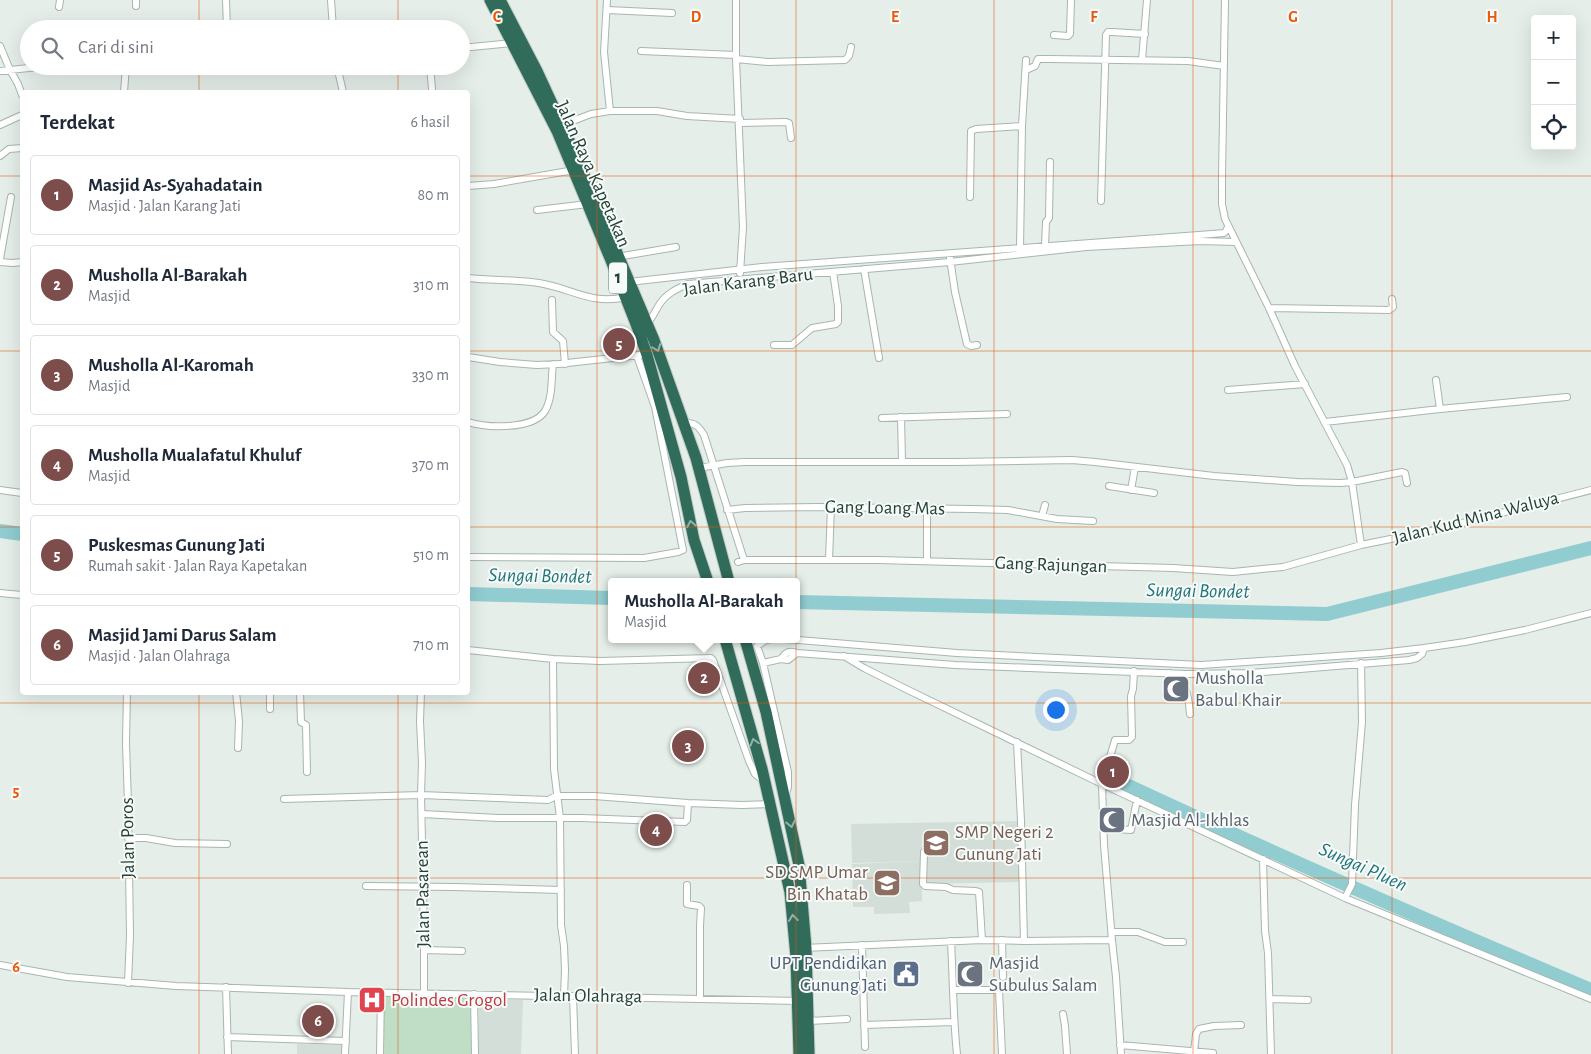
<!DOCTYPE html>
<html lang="id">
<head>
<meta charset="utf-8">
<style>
	:root { --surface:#fff; --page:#f2f2f3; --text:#1f2937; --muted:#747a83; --line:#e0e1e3; --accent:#7c4d4b }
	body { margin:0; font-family:"Alegreya Sans",sans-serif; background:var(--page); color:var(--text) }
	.controls { position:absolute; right:15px; top:15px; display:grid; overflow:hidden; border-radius:5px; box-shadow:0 5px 20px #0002 }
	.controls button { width:45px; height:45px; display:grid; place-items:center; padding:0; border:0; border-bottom:1px solid var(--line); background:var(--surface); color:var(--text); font:25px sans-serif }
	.you { position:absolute; left:1055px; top:709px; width:18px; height:18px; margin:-12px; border:4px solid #fff; border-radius:50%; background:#1a73e8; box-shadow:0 0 0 8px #1a73e833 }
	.badge { display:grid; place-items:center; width:32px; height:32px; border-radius:50%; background:var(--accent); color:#fff; font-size:16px; font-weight:700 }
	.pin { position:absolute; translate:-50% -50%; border:2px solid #fff; box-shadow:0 1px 5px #0006 }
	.popup { position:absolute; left:608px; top:578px; width:192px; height:65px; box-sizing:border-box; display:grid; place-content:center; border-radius:5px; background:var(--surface); filter:drop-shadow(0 1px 4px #0005); font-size:16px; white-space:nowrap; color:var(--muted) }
	.popup b { font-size:19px; color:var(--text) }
	.popup::after { content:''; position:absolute; left:50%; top:100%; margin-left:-10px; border:10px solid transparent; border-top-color:var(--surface) }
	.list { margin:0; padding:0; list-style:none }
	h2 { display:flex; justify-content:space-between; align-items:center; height:65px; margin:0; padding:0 20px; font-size:21px }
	h2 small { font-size:16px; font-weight:400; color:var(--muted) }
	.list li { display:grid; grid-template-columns:32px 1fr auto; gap:15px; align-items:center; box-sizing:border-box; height:80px; margin:0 10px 10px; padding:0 10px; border:1px solid var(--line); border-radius:5px }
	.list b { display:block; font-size:19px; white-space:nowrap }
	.list p { margin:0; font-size:16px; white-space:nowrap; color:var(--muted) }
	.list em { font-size:16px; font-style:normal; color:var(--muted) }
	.icon { flex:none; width:28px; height:28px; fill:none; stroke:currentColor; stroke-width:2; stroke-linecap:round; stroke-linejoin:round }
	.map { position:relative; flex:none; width:1591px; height:1054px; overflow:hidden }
	.search { position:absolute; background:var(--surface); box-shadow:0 5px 20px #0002; left:20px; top:20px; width:450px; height:55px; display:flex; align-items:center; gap:12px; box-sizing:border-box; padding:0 18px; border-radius:28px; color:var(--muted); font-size:19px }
	.panel { position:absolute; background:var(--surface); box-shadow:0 5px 20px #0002; left:20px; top:90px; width:450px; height:605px; border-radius:5px }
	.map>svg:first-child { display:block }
</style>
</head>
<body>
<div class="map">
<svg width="1591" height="1054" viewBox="0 0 1591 1054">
	<rect width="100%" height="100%" fill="#e5eee9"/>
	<path fill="#d3ded8" d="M1021,821L1022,882L922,884V901L909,902L910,913L874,914V907H853L852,864L921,861L852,863L851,824Z
		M479,999L523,1000L521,1054H478Z
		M297,1044L344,1045V1054H297Z"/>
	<path fill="#bfdec5" d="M383,995L472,996V1054H383Z"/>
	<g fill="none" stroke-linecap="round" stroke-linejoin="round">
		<path stroke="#90ccd0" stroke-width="14" d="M0,531L22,534
			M468,594L612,598
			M796,602L1327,614L1591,548
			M1118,781C1274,854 1432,923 1591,990"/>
		<g stroke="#a8b6b0" stroke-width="8">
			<path id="street" d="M226,0L227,29
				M331,0L333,29
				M607,0L604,52L610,111
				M736,0V59L743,227L740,273
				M1225,0L1222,176V204L1225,219L1269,308L1295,366L1347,465L1352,482L1361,545
				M136,6V0
				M59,7L60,0
				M607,10L672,13
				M1054,35L1068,36L1070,34L1071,0
				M0,46L10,70L18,84L22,95
				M461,48L512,43
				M641,51L736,55
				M736,59L768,62L845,60L849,56L851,47
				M1142,60L1147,0
				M337,66L343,92
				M430,66L432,89
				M1026,70L1035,66L1038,59H1049L1188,61L1224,66
				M0,71L48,66
				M124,92L126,66
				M740,123L786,122L789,123L791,138
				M0,125L22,115
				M562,125L591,114L610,111H657L687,116L740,119
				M0,156L9,149L22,148
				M468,186L494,184L574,170
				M970,197L971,131L976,129L1022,126
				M1101,201L1106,35L1108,32H1112L1145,34
				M537,210L588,204
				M1045,246L1046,222L1049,218L1050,162
				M1020,248L1022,126L1026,60
				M617,257L676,247
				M950,258L955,292L967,344L971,346L977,345
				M0,259L11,197
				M0,262L13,263L22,262
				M864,269L879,358
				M468,278C493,281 520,279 544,284C574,290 593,305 626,297
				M629,282L762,267L1199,235L1224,233L1226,231L1228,227
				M552,300L553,332L563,341L565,364
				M1269,308L1389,310L1393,307L1392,299
				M645,325C652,320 654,313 659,305C666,294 676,289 688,284L950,262L1086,247L1200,241L1236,242
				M774,345H792L812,328L836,324L838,322V306L833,272
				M468,357L500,362L537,365L558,364L640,355
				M1228,390L1305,384
				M1440,409L1567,397
				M901,417L902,462
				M882,418L1007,414
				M468,422C487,428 533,430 545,411C553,397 551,379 553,364
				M1325,422L1440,409L1436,380
				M685,423C695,422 699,427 704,435L744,560
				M699,468L727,463L745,462H955L1072,460L1095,462L1214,476L1297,482L1341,483L1352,482L1402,472L1405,473L1407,483
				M1109,486L1154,493
				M0,490L22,493
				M1131,490L1135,467
				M927,508V561
				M727,510L745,508L818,507L973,509L1008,510L1057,519L1093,521
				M1042,516L1045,505
				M468,557L644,558L678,552L683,550L655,407L637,356
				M829,560L831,507
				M738,562L744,560H878L1173,568L1233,572L1283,567L1361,545L1435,530L1591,490
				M0,593L22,595
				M772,639L766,640L757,646L763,663L788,772V787L786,794
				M786,639L957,653L1201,665L1381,653L1424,648L1465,642L1525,630L1591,613
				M468,650L553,659L600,661L711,658L713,660L749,761L755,774L763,780
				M844,656L864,668L906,689L1102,784L1345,898L1591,999
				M553,659L554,769L560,818L561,925L564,946L565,970L564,996
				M781,659L788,660L797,653
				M763,663L781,659C786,652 789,650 797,653L955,665L1186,674L1251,673L1409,660L1417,658L1422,654L1424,648
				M1169,673C1188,688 1188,691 1190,714
				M127,692L126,743L128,804L130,935L128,983
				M236,692L239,721L238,748
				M270,692V709
				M300,692L301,722L306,725L307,772
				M421,692L420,721L422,763L421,795L424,935V993
				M1017,742L1021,821L1024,941
				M284,799L421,795L548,800L556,796H594L688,803L742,805L771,804
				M422,814L498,818H582L685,822L687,820L688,803
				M1103,828L1131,830L1137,800
				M128,838H146L175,843L227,844
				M924,852L923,884L925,886L946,887L953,890L975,891L979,892L982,940
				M1263,859L1265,931L1268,953L1271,1054
				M687,885V904L699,906L701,908L700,926V999
				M366,886L454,887L561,890
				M1345,898L1352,884L1355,805L1362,722L1361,663
				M1112,932H1138L1165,942H1183
				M1002,940L1003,977
				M951,941C953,979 953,1016 957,1054
				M862,945L865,1047
				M804,948L982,940L1024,941L1112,940
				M424,950L462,951
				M0,965L67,977L176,986L348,992L799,1001
				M226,987L228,1054
				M954,990H999L1002,1054
				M474,994L475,1054
				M573,996L575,1054
				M1270,999L1308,1000
				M1063,1014L1065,1026L1067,1054
				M809,1021L847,1019
				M864,1025L953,1022
				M227,1037L346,1041
				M1120,1045L1213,1053
				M1194,1052L1196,1034L1199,1029L1214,1026L1241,1025
				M345,1054L348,992
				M380,1054L381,992
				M1121,1054L1116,977L1112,940L1104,845L1102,784L1115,740H1129L1132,737L1131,696L1133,689L1134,671"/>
		</g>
		<g stroke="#c2cac7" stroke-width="13">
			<path id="highway" d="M490,0L557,131L610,258L638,329L647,355L681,477L694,540L708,582
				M500,0L537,71L573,149L654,340L696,458L729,582
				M725,639L762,769L790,892L796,957L799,1054
				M745,639L766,712L799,865L806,948L809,1054"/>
		</g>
		<use href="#street" stroke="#fff" stroke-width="6"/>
		<use href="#highway" stroke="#316b5a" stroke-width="11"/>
	</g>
	<defs><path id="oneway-chevron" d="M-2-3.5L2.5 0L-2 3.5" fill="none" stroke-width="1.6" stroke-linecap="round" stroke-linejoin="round" transform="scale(1.25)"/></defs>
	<g stroke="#94b2a9">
		<use href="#oneway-chevron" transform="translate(657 348) rotate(69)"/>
		<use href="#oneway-chevron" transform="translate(691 524) rotate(-101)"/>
		<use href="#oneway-chevron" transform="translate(754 742) rotate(-106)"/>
		<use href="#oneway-chevron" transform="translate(791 824) rotate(78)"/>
		<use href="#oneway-chevron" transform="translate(793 918) rotate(-96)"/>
	</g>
	<path fill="none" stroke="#e8590c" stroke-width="1" stroke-opacity="0.55" d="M199,0V29M398,0V29M597,0V1054M796,0V1054M994,0V1054M1193,0V1054M1392,0V1054M199,66V92M398,66V92M0,176H22M468,176H1591M0,351H22M468,351H1591M0,527H22M468,527H1591M199,692V1054M398,692V1054M0,703H1591M0,878H1591"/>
	<defs>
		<g id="mosque-square" transform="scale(1.4375)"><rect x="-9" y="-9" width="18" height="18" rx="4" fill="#6b7280" stroke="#f6faf8"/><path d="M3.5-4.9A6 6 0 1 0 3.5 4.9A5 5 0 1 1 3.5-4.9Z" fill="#fff"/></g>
		<g id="school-square" transform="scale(1.4375)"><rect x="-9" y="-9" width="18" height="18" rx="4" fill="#8d6e63" stroke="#f6faf8"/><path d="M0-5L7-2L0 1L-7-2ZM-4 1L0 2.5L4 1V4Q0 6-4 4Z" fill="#fff"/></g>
		<g id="civic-square" transform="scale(1.4375)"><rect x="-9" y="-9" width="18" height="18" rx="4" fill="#5c6f8a" stroke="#f6faf8"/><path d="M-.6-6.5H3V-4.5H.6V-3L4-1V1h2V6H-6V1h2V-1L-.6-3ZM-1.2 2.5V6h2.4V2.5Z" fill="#fff"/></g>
		<g id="hospital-square" transform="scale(1.4375)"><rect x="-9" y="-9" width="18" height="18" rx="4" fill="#e0444e" stroke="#f6faf8"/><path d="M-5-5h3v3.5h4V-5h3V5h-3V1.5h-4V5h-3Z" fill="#fff"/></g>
	</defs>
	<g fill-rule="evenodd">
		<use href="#mosque-square" x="1176" y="689"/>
		<use href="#mosque-square" x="1112" y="820"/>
		<use href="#school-square" x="936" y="843"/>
		<use href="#school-square" x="887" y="883"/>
		<use href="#civic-square" x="906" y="974"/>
		<use href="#mosque-square" x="970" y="974"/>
		<use href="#hospital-square" x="372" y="1000"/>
	</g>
	<g text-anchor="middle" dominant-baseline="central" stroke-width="4" stroke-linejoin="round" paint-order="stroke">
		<rect fill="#f6faf8" stroke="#647870" stroke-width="1" x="609" y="262.5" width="18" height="31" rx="4"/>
		<g font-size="18" font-weight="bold" fill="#254036">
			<text x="618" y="278">1</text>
		</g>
		<g font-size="19" fill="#254036" stroke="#f6faf8">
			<text transform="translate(593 174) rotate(66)">Jalan Raya Kapetakan</text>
			<text transform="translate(748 282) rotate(-7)">Jalan Karang Baru</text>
			<text transform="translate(885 508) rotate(1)">Gang Loang Mas</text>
			<text transform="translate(1476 518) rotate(-14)">Jalan Kud Mina Waluya</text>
			<text transform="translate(1051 565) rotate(2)">Gang Rajungan</text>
			<text transform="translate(128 838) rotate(-91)">Jalan Poros</text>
			<text transform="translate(423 894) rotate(-91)">Jalan Pasarean</text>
			<text transform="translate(588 996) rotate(1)">Jalan Olahraga</text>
		</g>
		<g font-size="19" fill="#5b616d" stroke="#f6faf8" text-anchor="start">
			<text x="1195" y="678">Musholla<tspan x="1195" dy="22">Babul Khair</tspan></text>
			<text x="1131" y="820">Masjid Al-Ikhlas</text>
			<text x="989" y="963">Masjid<tspan x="989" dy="22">Subulus Salam</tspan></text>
		</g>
		<g font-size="19" fill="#785e54" stroke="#f6faf8" text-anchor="start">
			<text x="955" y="832">SMP Negeri 2<tspan x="955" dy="22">Gunung Jati</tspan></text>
			<text x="868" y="872" text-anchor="end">SD SMP Umar<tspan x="868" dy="22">Bin Khatab</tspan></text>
		</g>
		<g font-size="19" fill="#4e5e75" stroke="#f6faf8" text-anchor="end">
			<text x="887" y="963">UPT Pendidikan<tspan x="887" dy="22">Gunung Jati</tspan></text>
		</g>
		<g font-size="19" fill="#be3a42" stroke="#f6faf8" text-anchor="start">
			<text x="391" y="1000">Polindes Grogol</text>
		</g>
		<g font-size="20" font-style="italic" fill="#20747a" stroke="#f6faf8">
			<text transform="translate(540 576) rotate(1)">Sungai Bondet</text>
			<text transform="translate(1198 591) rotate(1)">Sungai Bondet</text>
			<text transform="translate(1363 867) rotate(24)">Sungai Pluen</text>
		</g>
	</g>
	<g font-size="16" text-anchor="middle" font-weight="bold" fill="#e8590c" stroke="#f6faf8" stroke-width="4" stroke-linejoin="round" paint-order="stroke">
		<text x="497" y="22">C</text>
		<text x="696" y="22">D</text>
		<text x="895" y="22">E</text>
		<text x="1094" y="22">F</text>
		<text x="1293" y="22">G</text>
		<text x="1492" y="22">H</text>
		<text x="16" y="796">5</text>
		<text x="16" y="972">6</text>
	</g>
</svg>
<div class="controls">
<button>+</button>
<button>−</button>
<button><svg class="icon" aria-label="locate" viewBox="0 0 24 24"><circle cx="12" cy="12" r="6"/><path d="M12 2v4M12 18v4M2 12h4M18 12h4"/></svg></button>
</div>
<div class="you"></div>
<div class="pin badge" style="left:1113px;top:772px">1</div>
<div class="pin badge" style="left:704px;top:678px">2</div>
<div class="popup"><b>Musholla Al-Barakah</b>Masjid</div>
<div class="pin badge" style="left:688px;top:746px">3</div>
<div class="pin badge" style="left:656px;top:830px">4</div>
<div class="pin badge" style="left:619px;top:344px">5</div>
<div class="pin badge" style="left:318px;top:1021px">6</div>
<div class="search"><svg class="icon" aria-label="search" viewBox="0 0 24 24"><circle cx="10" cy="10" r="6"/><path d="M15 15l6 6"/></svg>Cari di sini</div>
<section class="panel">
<h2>Terdekat<small>6 hasil</small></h2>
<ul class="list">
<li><span class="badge">1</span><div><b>Masjid As-Syahadatain</b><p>Masjid · Jalan Karang Jati</p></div><em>80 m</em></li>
<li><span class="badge">2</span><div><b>Musholla Al-Barakah</b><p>Masjid</p></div><em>310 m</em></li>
<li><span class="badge">3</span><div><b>Musholla Al-Karomah</b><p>Masjid</p></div><em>330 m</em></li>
<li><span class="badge">4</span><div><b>Musholla Mualafatul Khuluf</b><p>Masjid</p></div><em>370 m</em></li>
<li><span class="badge">5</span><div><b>Puskesmas Gunung Jati</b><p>Rumah sakit · Jalan Raya Kapetakan</p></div><em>510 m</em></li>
<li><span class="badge">6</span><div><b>Masjid Jami Darus Salam</b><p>Masjid · Jalan Olahraga</p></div><em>710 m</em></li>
</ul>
</section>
</div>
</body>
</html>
